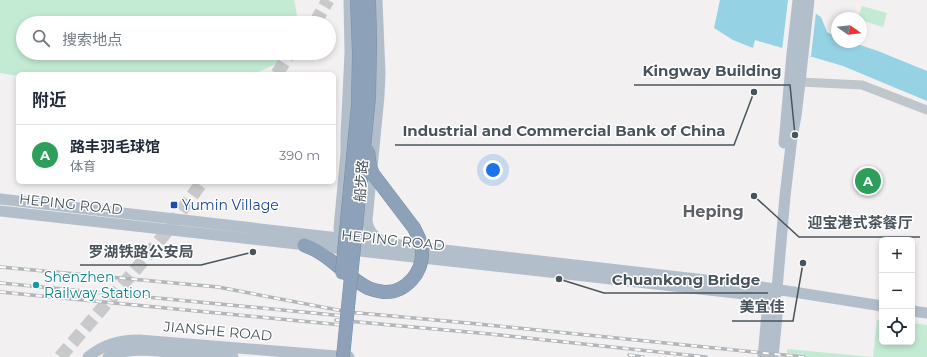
<!DOCTYPE html>
<html lang="zh">
<head>
<meta charset="utf-8">
<style>
	:root { --surface:#fff; --page:#f6f6f7; --text:#1f2937; --muted:#747a83; --line:#e0e1e3; --accent:#2c72cf }
	body { margin:0; font-family:Montserrat,"Noto Sans SC",sans-serif; background:var(--page); color:var(--text) }
	.controls { position:absolute; right:12px; bottom:12px; display:grid; overflow:hidden; border-radius:6px; box-shadow:0 2px 6px #0003 }
	.controls button { width:36px; height:36px; display:grid; place-items:center; padding:0; border:0; border-bottom:1px solid var(--line); background:var(--surface); color:var(--text); font:20px sans-serif }
	.compass { position:absolute; left:831px; top:12px; width:36px; height:36px; border-radius:50%; background:var(--surface); box-shadow:0 2px 6px #0003; rotate:104deg }
	.you { position:absolute; left:493px; top:170px; width:14px; height:14px; margin:-10px; border:3px solid #fff; border-radius:50%; background:#1a73e8; box-shadow:0 0 0 6px #1a73e833 }
	.badge { display:grid; place-items:center; width:26px; height:26px; border-radius:50%; background:var(--accent); color:#fff; font-size:13px; font-weight:700 }
	.pin { position:absolute; translate:-50% -50%; border:2px solid #fff; box-shadow:0 1px 4px #0006 }
	.list { margin:0; padding:0; list-style:none }
	h2 { display:flex; justify-content:space-between; align-items:center; height:52px; margin:0; padding:0 16px; font-size:17px }
	h2 small { font-size:13px; font-weight:400; color:var(--muted) }
	.list li { display:grid; grid-template-columns:26px 1fr auto; gap:12px; align-items:center; box-sizing:border-box; height:60px; padding:0 16px; border-top:1px solid var(--line) }
	.list b { display:block; font-size:15px; white-space:nowrap }
	.list p { margin:0; font-size:13px; white-space:nowrap; color:var(--muted) }
	.list em { font-size:13px; font-style:normal; color:var(--muted) }
	.icon { flex:none; width:22px; height:22px; fill:none; stroke:currentColor; stroke-width:2; stroke-linecap:round; stroke-linejoin:round }
	.map { position:relative; flex:none; width:927px; height:357px; overflow:hidden }
	.search { position:absolute; background:var(--surface); box-shadow:0 2px 6px #0003; left:16px; top:16px; width:320px; height:44px; display:flex; align-items:center; gap:10px; box-sizing:border-box; padding:0 14px; border-radius:22px; color:var(--muted); font-size:15px }
	.panel { position:absolute; background:var(--surface); box-shadow:0 2px 6px #0003; left:16px; top:72px; width:320px; height:112px; border-radius:6px }
	.map>svg:first-child { display:block }
</style>
</head>
<body>
<div class="map">
<svg width="927" height="357" viewBox="0 0 927 357">
	<rect width="100%" height="100%" fill="#f2f0f0"/>
	<path fill="#c3ebd3" d="M0,0H294L295,4L298,23H23V53H286L276,64L254,74H18V76L0,73Z
		M862,6L887,13L883,27L861,20V18H858Z
		M877,320H882V342H912V323L927,325V357H787V349L873,357Z"/>
	<path fill="#95d2e3" d="M720,0H794L821,17L827,32L837,37V42H850L857,44L878,51L927,71V101L843,66L755,40L753,48L733,40L714,28Z"/>
	<path fill="#f2f0f0" d="M788,0H797L816,12L811,56L798,55L782,50Z"/>
	<g fill="none" stroke-linecap="round" stroke-linejoin="round">
		<path stroke="#c8c9cb" stroke-width="13" stroke-dasharray="13 6" stroke-linecap="butt" d="M315,23L328,0
			M277,74L290,53
			M60,357L137,268L164,235L202,182"/>
		<g stroke="#788da5" stroke-width="14">
			<path id="highway" d="M304,245C328,253 345,276 368,288"/>
		</g>
		<path stroke="#bfc7cd" stroke-width="9" d="M800,82L862,85L927,110"/>
		<path stroke="#b2bfcb" stroke-width="11" d="M377,0L380,73L379,96L367,220C368,229 371,234 379,239
			M784,143L792,54L798,0
			M0,199L749,285L882,306
			M0,211L772,297L776,295L777,289L785,196L792,137L796,116L800,82L809,0
			M344,244L340,238L339,228L346,153V135L350,53L349,0
			M769,297L775,309L777,316L773,357
			M912,311L927,313
			M88,357C104,344 119,340 139,340L349,357
			M108,357C119,351 131,350 144,350L233,357
			M763,357L769,291"/>
		<use href="#highway" stroke="#8da2b9" stroke-width="13"/>
		<g stroke="#b2b5b9" stroke-width="3.5">
			<path id="rail" d="M0,267L218,287L348,312L468,323L804,357
				M0,283L344,316
				M0,292L342,325
				M336,320L490,334L706,357
				M629,355L643,357"/>
		</g>
		<use href="#rail" stroke="#fff" stroke-width="2" stroke-dasharray="6" stroke-linecap="butt"/>
		<g stroke="#788da5" stroke-width="14" stroke-linecap="butt">
			<path id="highway-bridge" d="M368,151L370,167L373,174L414,228C418,236 422,243 422,252C423,273 405,293 384,292C378,291 373,290 368,288
				M342,273L358,105L359,53L357,0
				M343,357L369,97L370,42L369,0"/>
		</g>
		<use href="#highway-bridge" stroke="#8da2b9" stroke-width="13"/>
	</g>
	<rect fill="#1a4fb4" stroke="#fff" stroke-width="1.5" x="170" y="201" width="8" height="8" rx="2"/>
	<circle fill="#0f9aa8" stroke="#fff" stroke-width="1.5" cx="36" cy="285" r="4"/>
	<g text-anchor="middle" dominant-baseline="central" stroke-width="3" stroke-linejoin="round" paint-order="stroke">
		<g font-size="14" fill="#49535b" stroke="#fff">
			<text transform="translate(361 181) rotate(-86)">船步路</text>
			<text transform="translate(71 204) rotate(6)">HEPING ROAD</text>
			<text transform="translate(393 240) rotate(6)">HEPING ROAD</text>
			<text transform="translate(218 331) rotate(5)">JIANSHE ROAD</text>
		</g>
		<g font-size="14" fill="#164399" stroke="#fff" text-anchor="start">
			<text x="182" y="205">Yumin Village</text>
		</g>
		<g font-size="14" fill="#0d838f" stroke="#fff" text-anchor="start">
			<text x="44" y="277">Shenzhen<tspan x="44" dy="16">Railway Station</tspan></text>
		</g>
		<g font-size="16" font-weight="bold" fill="#5d6064" stroke="#fff">
			<text x="713" y="211">Heping</text>
		</g>
	</g>
	<path fill="none" stroke="#49535b" stroke-width="1.5" d="M795 135L790 85H634M754 92L734 145H395M754 196L799 237H920M253 252L201 265H80M559 279L604 293H768M803 263L793 321H732"/>
	<g fill="#49535b" stroke="#fff" stroke-width="1.5">
		<circle cx="795" cy="135" r="4"/>
		<circle cx="754" cy="92" r="4"/>
		<circle cx="754" cy="196" r="4"/>
		<circle cx="253" cy="252" r="4"/>
		<circle cx="559" cy="279" r="4"/>
		<circle cx="803" cy="263" r="4"/>
	</g>
	<g font-size="15" text-anchor="middle" font-weight="bold" fill="#49535b" stroke="#fff" stroke-width="3" stroke-linejoin="round" paint-order="stroke">
		<text x="712" y="76">Kingway Building</text>
		<text x="564" y="136">Industrial and Commercial Bank of China</text>
		<text x="860" y="228">迎宝港式茶餐厅</text>
		<text x="141" y="257">罗湖铁路公安局</text>
		<text x="686" y="285">Chuankong Bridge</text>
		<text x="762" y="312">美宜佳</text>
	</g>
</svg>
<div class="controls">
<button>+</button>
<button>−</button>
<button><svg class="icon" aria-label="locate" viewBox="0 0 24 24"><circle cx="12" cy="12" r="6"/><path d="M12 2v4M12 18v4M2 12h4M18 12h4"/></svg></button>
</div>
<svg class="compass" viewBox="-18 -18 36 36"><path d="M0-13l5 13h-10z" fill="#e53935"/><path d="M0 13l5-13h-10z" fill="#747a83"/></svg>
<div class="you"></div>
<div class="pin badge" style="left:868px;top:181px;background:#2e9e5b">A</div>
<div class="search"><svg class="icon" aria-label="search" viewBox="0 0 24 24"><circle cx="10" cy="10" r="6"/><path d="M15 15l6 6"/></svg>搜索地点</div>
<section class="panel">
<h2>附近<small></small></h2>
<ul class="list">
<li><span class="badge" style="background:#2e9e5b">A</span><div><b>路丰羽毛球馆</b><p>体育</p></div><em>390 m</em></li>
</ul>
</section>
</div>
</body>
</html>
